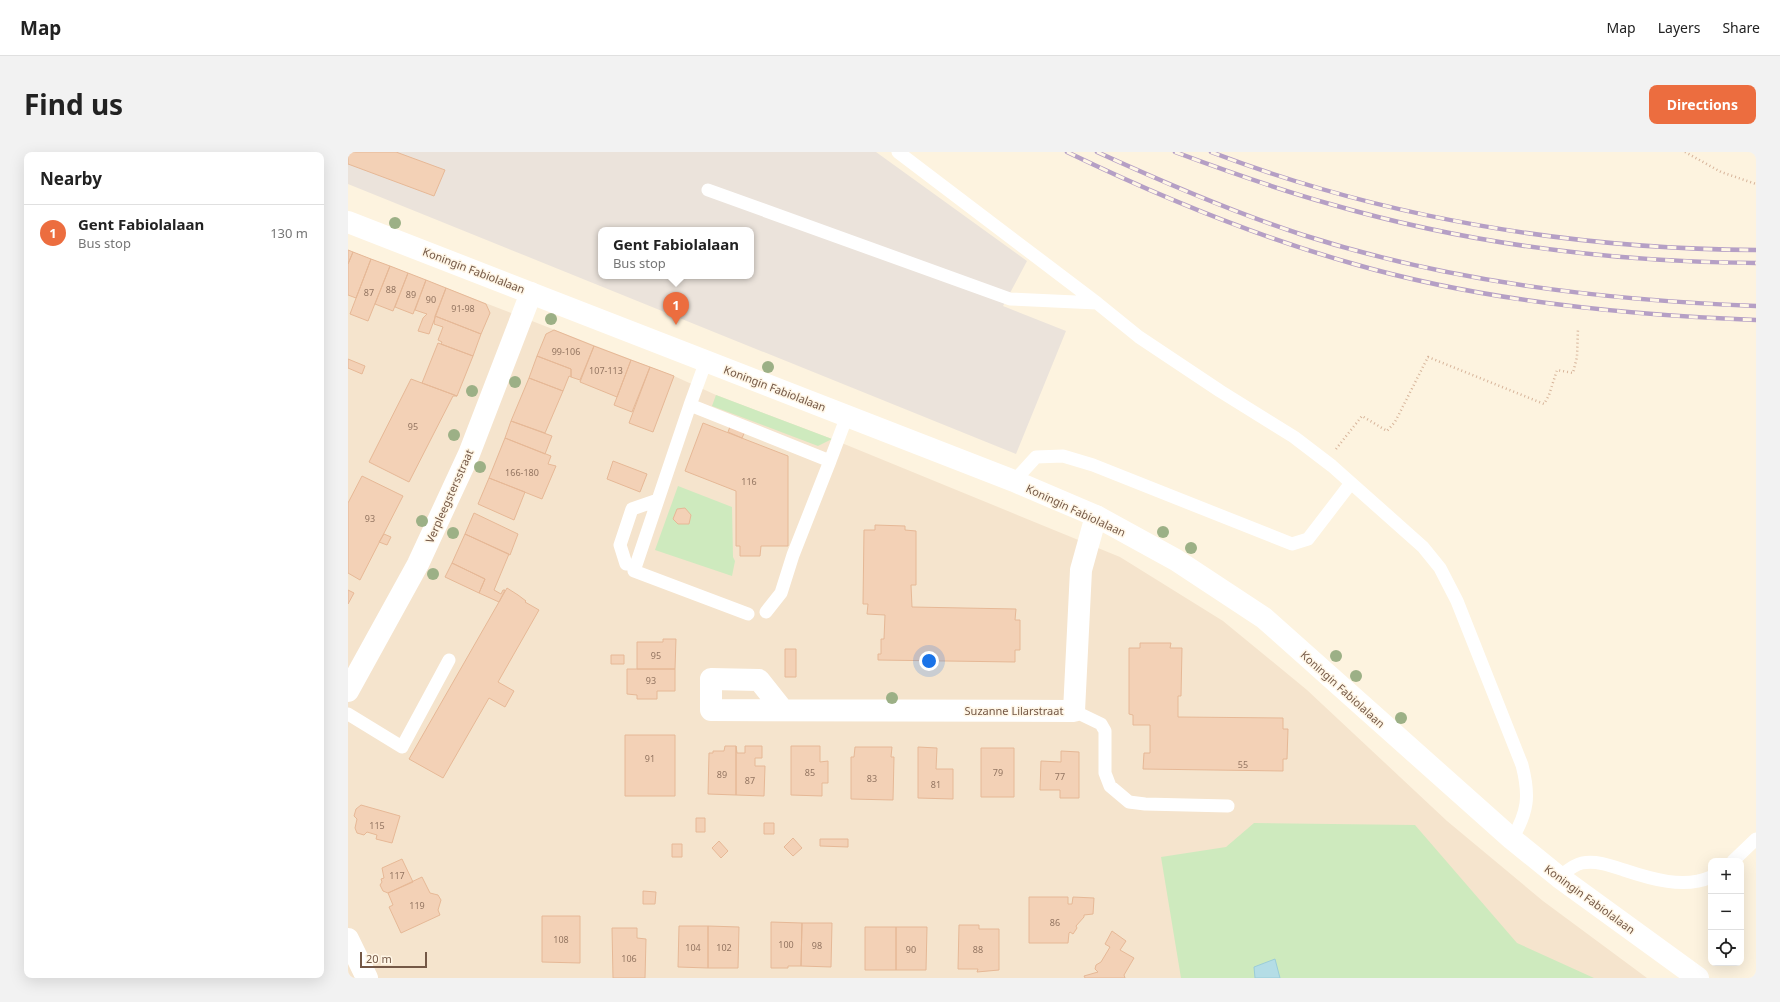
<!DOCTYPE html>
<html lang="en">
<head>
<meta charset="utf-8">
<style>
	:root { --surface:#fff; --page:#f2f2f2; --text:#222; --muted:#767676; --line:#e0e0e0; --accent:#ec6d3f }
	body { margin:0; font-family:"Noto Sans",sans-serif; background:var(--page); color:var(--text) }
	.controls { position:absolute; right:12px; bottom:12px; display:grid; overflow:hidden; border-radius:8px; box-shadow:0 4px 16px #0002 }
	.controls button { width:36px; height:36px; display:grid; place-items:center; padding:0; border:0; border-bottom:1px solid var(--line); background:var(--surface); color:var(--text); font:20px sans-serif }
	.scale { position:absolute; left:12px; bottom:10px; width:67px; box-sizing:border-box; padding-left:4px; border:2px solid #745846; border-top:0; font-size:11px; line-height:14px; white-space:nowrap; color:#745846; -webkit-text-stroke:3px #fff6e6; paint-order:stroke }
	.you { position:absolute; left:581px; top:509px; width:14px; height:14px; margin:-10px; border:3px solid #fff; border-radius:50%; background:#1a73e8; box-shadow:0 0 0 6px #1a73e833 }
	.badge { display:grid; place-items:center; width:26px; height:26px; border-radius:50%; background:var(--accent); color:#fff; font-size:13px; font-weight:700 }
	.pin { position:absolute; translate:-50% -33px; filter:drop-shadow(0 1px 2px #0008) }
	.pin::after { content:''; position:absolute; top:21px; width:14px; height:12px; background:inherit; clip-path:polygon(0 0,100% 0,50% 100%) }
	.popup { position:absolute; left:250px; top:75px; width:156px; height:52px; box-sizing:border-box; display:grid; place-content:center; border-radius:8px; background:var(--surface); filter:drop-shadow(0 1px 3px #0005); font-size:13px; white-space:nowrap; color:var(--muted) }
	.popup b { font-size:15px; color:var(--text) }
	.popup::after { content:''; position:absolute; left:50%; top:100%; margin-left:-8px; border:8px solid transparent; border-top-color:var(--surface) }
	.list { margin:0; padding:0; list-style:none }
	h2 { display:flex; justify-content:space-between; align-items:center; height:52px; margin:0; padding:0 16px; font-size:17px }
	h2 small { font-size:13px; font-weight:400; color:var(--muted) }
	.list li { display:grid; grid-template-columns:26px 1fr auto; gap:12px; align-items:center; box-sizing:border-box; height:56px; padding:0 16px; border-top:1px solid var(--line) }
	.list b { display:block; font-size:15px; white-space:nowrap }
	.list p { margin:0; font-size:13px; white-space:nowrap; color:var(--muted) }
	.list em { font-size:13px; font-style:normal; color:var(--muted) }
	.icon { flex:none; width:22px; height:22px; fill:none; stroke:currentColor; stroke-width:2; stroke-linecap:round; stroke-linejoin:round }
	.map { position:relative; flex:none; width:1408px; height:826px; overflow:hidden; border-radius:8px }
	header { display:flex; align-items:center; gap:24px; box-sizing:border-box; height:56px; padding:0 20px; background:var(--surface); border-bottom:1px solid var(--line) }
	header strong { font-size:19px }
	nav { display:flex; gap:22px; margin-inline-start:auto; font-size:14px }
	.intro { display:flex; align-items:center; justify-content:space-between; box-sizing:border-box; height:96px; padding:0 24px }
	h1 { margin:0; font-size:28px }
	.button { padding:10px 18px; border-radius:8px; background:var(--accent); color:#fff; font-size:14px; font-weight:700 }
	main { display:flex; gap:24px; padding:0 24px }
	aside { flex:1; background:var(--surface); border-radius:8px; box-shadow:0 4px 16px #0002 }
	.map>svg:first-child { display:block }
</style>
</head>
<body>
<header>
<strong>Map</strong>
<nav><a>Map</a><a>Layers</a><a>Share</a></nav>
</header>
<div class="intro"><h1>Find us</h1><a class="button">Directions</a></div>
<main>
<aside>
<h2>Nearby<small></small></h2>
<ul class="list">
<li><span class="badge">1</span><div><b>Gent Fabiolalaan</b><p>Bus stop</p></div><em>130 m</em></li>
</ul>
</aside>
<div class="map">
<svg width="1408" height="826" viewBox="0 0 1408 826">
	<rect width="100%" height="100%" fill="#fdf3df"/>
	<path fill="#f5e4cd" d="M0,98L326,224L368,243L484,287L772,405L875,469L959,538L1099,669L1195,749L1299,826H0Z"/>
	<path fill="#ebe3db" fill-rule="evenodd" d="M0,0H528L679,109L655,154L718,179L668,302L0,32ZM253,78H403V124H253Z"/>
	<path fill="#ceeabe" d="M368,243L484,287L470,294L364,254Z
		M330,334L384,355L385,405L387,409L384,424L307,398Z
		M906,671L1067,673L1169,791L1246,826H833L813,705L878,695Z"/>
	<path fill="#b4dde6" stroke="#9accd9" d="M927,807L932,826H907L906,815Z"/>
	<path fill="#f3d1b6" stroke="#e6b896" d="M0,0H48L97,18L86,44L0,12Z
		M0,98L5,100L0,112Z
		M5,100L23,107L8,146L0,143V112Z
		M23,107L42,114L20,169L2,162Z
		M42,114L60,121L45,159L27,152Z
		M60,121L78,128L65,162L47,155Z
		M78,128L98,136L81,182L70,179L75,166L79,162L67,158Z
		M98,136L138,152L142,161L133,182L87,164Z
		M87,164L133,182L125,204L93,192L94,190L90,188L95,175L86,172Z
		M206,178L246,194L232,228L223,225V217L189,204L198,182Z
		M90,191L125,204L109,244L74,231Z
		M246,194L283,208L269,245L232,230Z
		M189,204L223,217V225L221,224L215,239L181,226Z
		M0,207L17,214L14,222L0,216Z
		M283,208L302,215L284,260L266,253Z
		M302,215L326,224L305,280L281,271Z
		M181,226L215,239L197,281L163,269Z
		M63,227L109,244H105L61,330L21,310Z
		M163,269L204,284L197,302L157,286Z
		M384,269L399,275L394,286L380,280Z
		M355,271L440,304V394H413L412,404H392V394H388V339L337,319Z
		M157,286L203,304L200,312L208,314L194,347L141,326Z
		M265,309L299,322L292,340L259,327Z
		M14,324L55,344L12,428L0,421V351Z
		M141,326L177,340L166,368L130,352Z
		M337,356L343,363L341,372H330L325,367L329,357Z
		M126,361L170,382L162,403L117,382Z
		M527,373L557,374V378L568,379V433H563L564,455L668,457L667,468H672V498H667V510L530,508V502H533V487H536L537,463L519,462L520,452H515L516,378H527Z
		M36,382L43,385L39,393L31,390Z
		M117,382L161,402L146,438L153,442L155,438H157L151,450L131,441L137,427L104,411Z
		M104,411L137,427L131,441L97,425Z
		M159,436L170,443L178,449L177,450L191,458L150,530L166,539L157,555L141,546L95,626L61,607Z
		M0,438L6,441L0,452Z
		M315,487H328L327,517H289V490H315Z
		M792,491H823L822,496H834L833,544H830V565L935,566V577H940L939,607H935V619L795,617L796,601H802V573H785V563L781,562V496H792Z
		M437,497H448V525H437Z
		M263,503H276V512H263Z
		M279,517H327V539H309V547H289V543L279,542Z
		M277,583H327V644H277Z
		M377,594H388V643L360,642L361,601H365V599H376Z
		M388,594L389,601H397V594H414V606H407V614H417L416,644L388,643Z
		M443,594H472V610L480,609V631H474V644L443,643Z
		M507,595H544L543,605H546L545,648L503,647V605H506Z
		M570,595L589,596L588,617H605V647L570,646Z
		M633,596H666V645H633Z
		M713,599L731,600V646H712V638H692L693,609L713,610Z
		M13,653L52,664L44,691L28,687L29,683L19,680L16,683L9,681L7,676L9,667L6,664L8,657Z
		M348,666H357V680H348Z
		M416,671H426V682H416Z
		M445,686L454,696L445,704L436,695Z
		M472,687H500V695L472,694Z
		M371,689L380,699L373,706L364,696Z
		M324,692H334V705H324Z
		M54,707L65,730L40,741L35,739L32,733L34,730L33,727L36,726L34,716Z
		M74,725L82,741L90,743L93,748L90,758L92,763L53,781L41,755L45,753L40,741Z
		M295,739L308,740L307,752H295Z
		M681,745H720V752H724L725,745L746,746L745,762L736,763V765L728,774L729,776L725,782L722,780L721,781L720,791H681Z
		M194,764H232V811L194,810Z
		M423,770L454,771L453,814H440V816H423Z
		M454,771H484L483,815L453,814Z
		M611,773H631V777H651V818L629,820L630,817H610Z
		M331,774H360V816L330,815Z
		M360,774L391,775L390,816H360Z
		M517,775H548V818H517Z
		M548,775H579L578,818H548Z
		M264,776H289V786L298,787L297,826H265Z
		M764,779L778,789L772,798L786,806L776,823L777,826H737L736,824L750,820L747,817L748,813L753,810L762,795L757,792Z"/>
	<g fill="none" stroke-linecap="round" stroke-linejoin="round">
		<path stroke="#d7b49a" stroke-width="2.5" stroke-dasharray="1 3" stroke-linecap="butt" d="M1337,0L1373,20L1408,32
			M988,297L1014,264L1039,279L1047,270L1080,205L1196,252L1201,243L1209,218L1225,221L1229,205L1230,176"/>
		<path stroke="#fff" stroke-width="13" d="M550,0L749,151L791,185L872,239L946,285L984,314L1075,395L1092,416L1109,449L1174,613C1182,644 1180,660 1164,687
			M360,38L662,147L749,151
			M358,209L342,253L482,309L499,264
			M342,253L286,419L400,462
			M666,329L688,305L715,304L745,313L944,392L960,387L1003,331
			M278,412L272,393L284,357L310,348
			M418,460L433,441L445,403L482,309
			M726,559L753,572L757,579V621L762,634L781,650L797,652L880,654
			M0,562L54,595L101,508
			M1385,709L1408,687
			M1211,725C1219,719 1225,713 1234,711C1248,708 1264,714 1276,718C1303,727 1336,737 1363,725"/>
		<path stroke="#fff" stroke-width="22" d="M0,539L70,412L121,302L183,141
			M434,557L411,528L363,527V558L726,559L733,418L748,364
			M0,787L19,826"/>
		<path stroke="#fff" stroke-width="22" d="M0,70L666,329L748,364L828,408L916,466L1164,687L1211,725L1350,826"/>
		<g stroke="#b59fc5" stroke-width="4.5">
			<path id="rail" d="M719,0C812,45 907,84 1006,112C1134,149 1276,163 1408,168
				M749,0C817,31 884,60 955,83C1102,130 1254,148 1408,154
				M827,0C878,19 929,37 982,52C1120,92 1264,110 1408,111
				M863,0C1036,66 1223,97 1408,98"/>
		</g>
		<use href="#rail" stroke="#fff6e6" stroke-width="3" stroke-dasharray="9" stroke-linecap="butt"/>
	</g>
	<g fill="#9cb086">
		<circle cx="47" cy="71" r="6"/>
		<circle cx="203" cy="167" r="6"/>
		<circle cx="420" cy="215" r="6"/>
		<circle cx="167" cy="230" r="6"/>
		<circle cx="124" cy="239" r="6"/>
		<circle cx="106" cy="283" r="6"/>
		<circle cx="132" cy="315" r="6"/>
		<circle cx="74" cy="369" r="6"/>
		<circle cx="815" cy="380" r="6"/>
		<circle cx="105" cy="381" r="6"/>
		<circle cx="843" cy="396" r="6"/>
		<circle cx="85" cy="422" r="6"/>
		<circle cx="988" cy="504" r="6"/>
		<circle cx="1008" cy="524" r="6"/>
		<circle cx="544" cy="546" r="6"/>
		<circle cx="1053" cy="566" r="6"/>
	</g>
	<g text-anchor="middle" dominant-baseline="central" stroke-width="3" stroke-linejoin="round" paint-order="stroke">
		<g font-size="9" fill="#947662">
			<text x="43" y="137">88</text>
			<text x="21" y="140">87</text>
			<text x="63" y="142">89</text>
			<text x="83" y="147">90</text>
			<text x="115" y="156">91-98</text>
			<text x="218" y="199">99-106</text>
			<text x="258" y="218">107-113</text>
			<text x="65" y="274">95</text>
			<text x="174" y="320">166-180</text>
			<text x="401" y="329">116</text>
			<text x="22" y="366">93</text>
			<text x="308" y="503">95</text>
			<text x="303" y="528">93</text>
			<text x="302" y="606">91</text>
			<text x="895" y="612">55</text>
			<text x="462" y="620">85</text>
			<text x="650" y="620">79</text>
			<text x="374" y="622">89</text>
			<text x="712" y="624">77</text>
			<text x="524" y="626">83</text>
			<text x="402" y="628">87</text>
			<text x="588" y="632">81</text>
			<text x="29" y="673">115</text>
			<text x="49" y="723">117</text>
			<text x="69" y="753">119</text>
			<text x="707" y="770">86</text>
			<text x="213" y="787">108</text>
			<text x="438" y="792">100</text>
			<text x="469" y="793">98</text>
			<text x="345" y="795">104</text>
			<text x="376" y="795">102</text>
			<text x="563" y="797">90</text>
			<text x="630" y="797">88</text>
			<text x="281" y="806">106</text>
		</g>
		<g font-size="11" fill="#745846" stroke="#fff6e6">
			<text transform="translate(126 118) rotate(21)">Koningin Fabiolalaan</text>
			<text transform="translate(427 236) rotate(21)">Koningin Fabiolalaan</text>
			<text transform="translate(101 344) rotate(-66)">Verpleegstersstraat</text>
			<text transform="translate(728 358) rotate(25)">Koningin Fabiolalaan</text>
			<text transform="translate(995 537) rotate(42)">Koningin Fabiolalaan</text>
			<text x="666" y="558">Suzanne Lilarstraat</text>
			<text transform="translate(1242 747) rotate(36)">Koningin Fabiolalaan</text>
		</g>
	</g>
</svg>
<div class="controls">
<button>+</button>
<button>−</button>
<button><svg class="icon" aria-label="locate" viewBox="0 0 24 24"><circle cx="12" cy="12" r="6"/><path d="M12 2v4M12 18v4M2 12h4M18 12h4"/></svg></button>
</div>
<div class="scale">20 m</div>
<div class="you"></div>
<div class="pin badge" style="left:328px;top:173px">1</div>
<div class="popup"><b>Gent Fabiolalaan</b>Bus stop</div>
</div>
</main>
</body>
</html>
